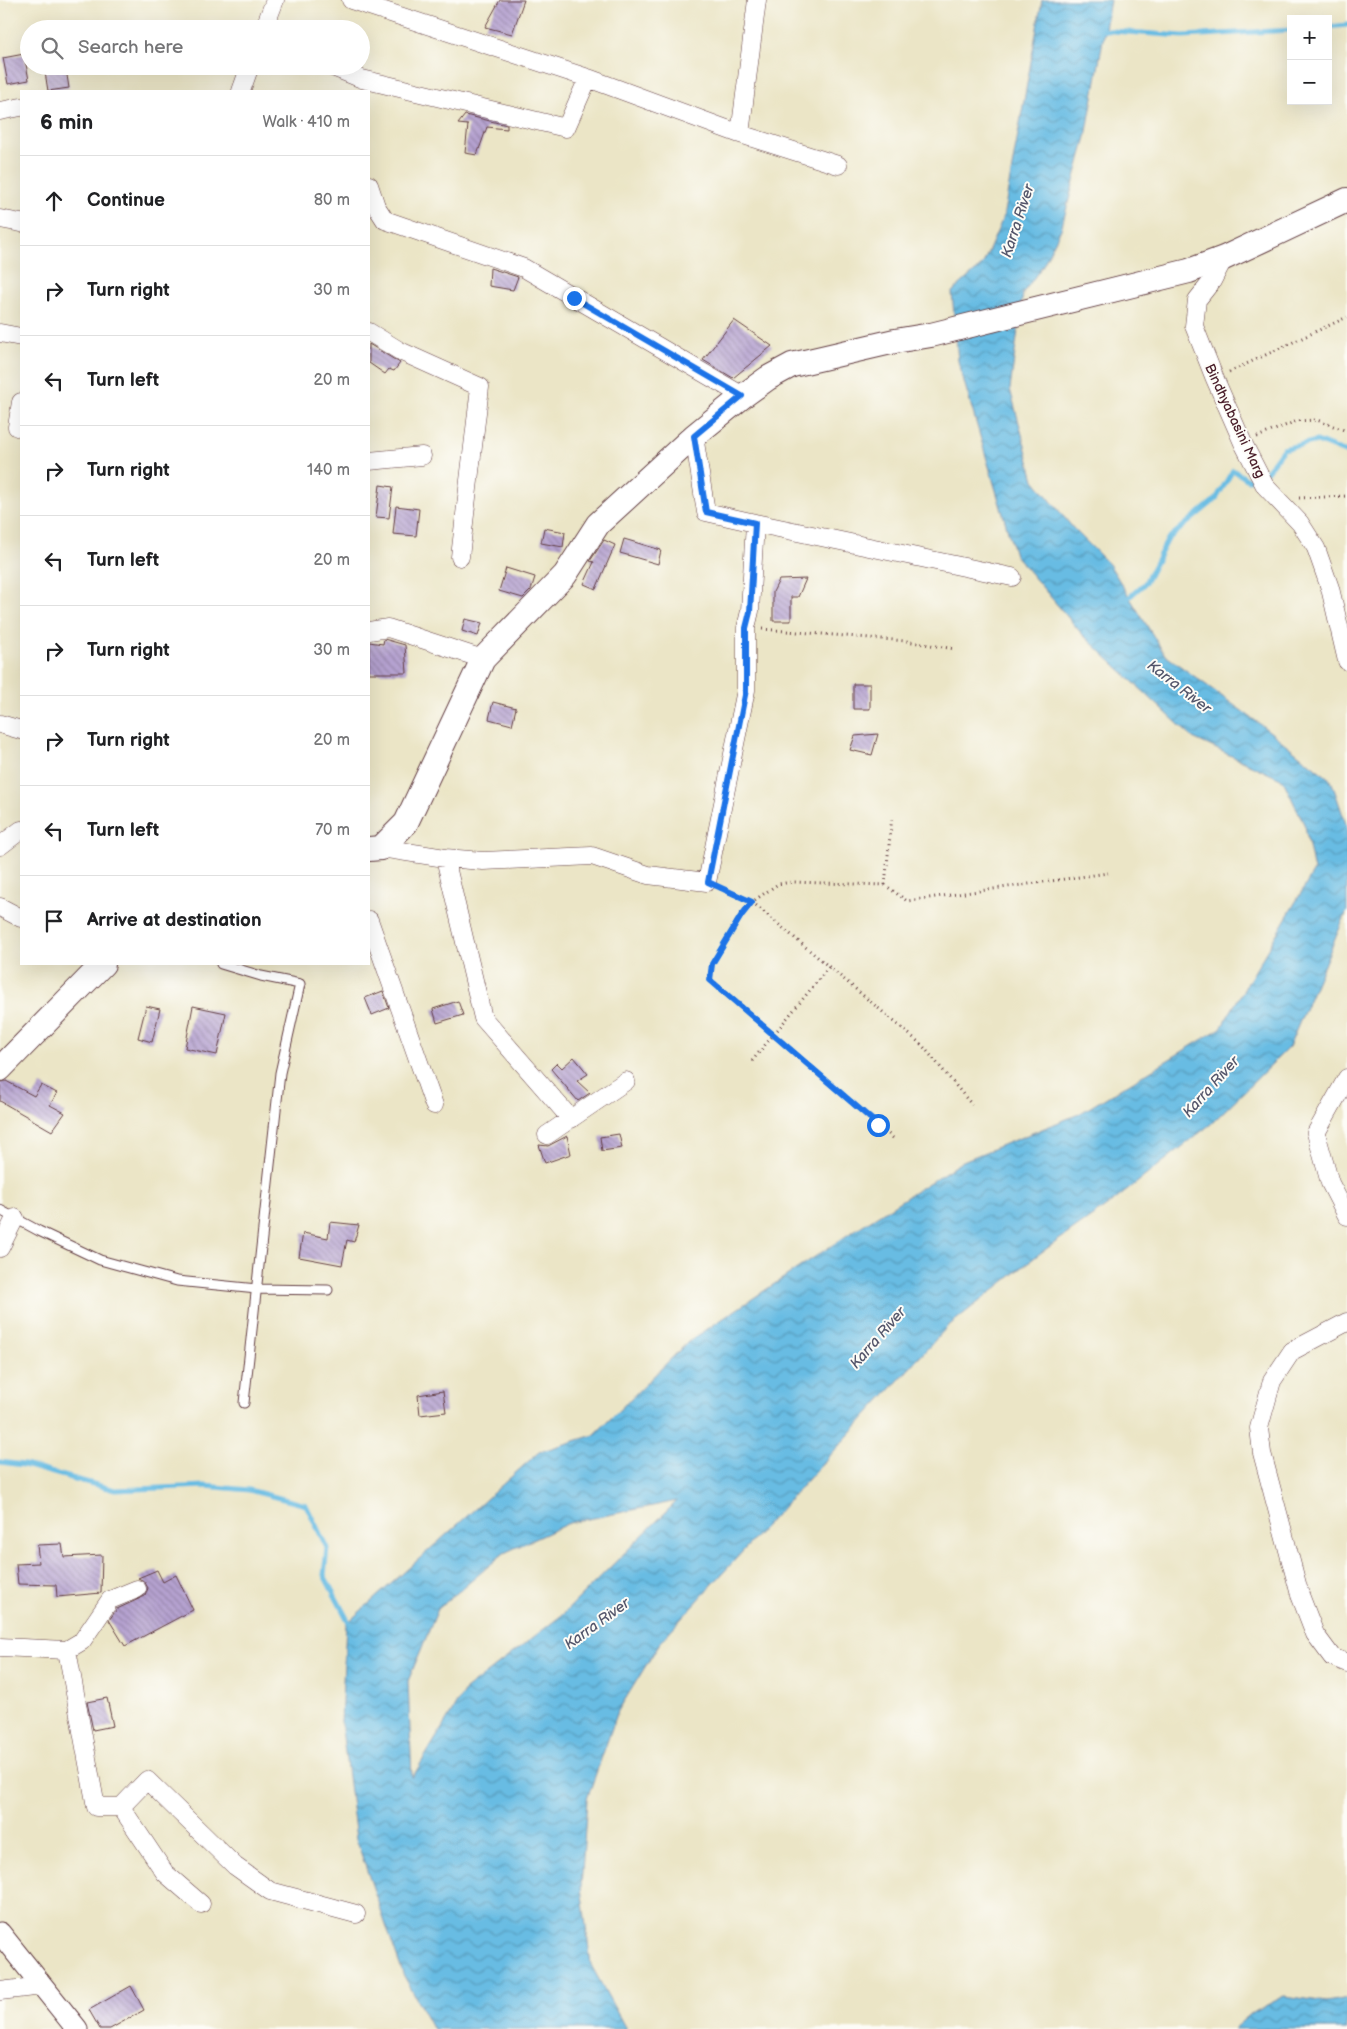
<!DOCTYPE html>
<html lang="en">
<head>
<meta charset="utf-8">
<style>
	:root { --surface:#fff; --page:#f6f6f6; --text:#202124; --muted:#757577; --line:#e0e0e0 }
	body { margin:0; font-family:"Balsamiq Sans",sans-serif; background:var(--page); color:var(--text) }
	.controls { position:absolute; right:15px; top:15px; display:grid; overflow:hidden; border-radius:0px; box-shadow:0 5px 20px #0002 }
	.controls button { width:45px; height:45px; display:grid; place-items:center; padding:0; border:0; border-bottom:1px solid var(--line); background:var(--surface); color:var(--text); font:25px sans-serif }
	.stop { position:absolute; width:15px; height:15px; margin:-11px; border:4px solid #1a73e8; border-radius:50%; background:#fff }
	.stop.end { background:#1a73e8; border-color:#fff; box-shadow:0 1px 5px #0008 }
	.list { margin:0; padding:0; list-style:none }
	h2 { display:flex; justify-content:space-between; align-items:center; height:65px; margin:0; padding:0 20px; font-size:21px }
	h2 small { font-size:16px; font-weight:400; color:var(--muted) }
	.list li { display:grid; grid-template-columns:32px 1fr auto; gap:15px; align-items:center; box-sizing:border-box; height:90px; padding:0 20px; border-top:1px solid var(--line) }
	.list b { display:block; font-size:19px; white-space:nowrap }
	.list em { font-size:16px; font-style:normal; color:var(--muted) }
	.icon { flex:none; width:28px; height:28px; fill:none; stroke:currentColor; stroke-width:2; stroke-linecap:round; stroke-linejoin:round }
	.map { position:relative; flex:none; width:1347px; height:2029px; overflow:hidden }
	.search { position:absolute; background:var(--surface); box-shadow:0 5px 20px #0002; left:20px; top:20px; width:350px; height:55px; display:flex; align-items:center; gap:12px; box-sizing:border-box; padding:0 18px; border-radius:28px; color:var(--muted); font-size:19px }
	.panel { position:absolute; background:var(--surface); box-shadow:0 5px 20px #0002; left:20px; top:90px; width:350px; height:875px; border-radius:0px }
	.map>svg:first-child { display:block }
</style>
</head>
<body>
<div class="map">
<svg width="1347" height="2029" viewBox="0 0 1347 2029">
	<defs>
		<pattern id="water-waves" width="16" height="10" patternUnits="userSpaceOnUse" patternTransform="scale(1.25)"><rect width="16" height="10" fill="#67bce3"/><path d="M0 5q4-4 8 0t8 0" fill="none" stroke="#5798b8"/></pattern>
		<pattern id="building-back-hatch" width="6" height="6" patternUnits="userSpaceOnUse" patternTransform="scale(1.25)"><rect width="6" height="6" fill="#b5a2d0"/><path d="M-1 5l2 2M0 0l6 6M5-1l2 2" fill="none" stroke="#9583a9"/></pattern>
	</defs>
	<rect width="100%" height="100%" fill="#fdfcf7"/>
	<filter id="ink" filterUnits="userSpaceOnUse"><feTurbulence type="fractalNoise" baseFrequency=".02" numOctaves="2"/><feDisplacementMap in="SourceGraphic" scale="10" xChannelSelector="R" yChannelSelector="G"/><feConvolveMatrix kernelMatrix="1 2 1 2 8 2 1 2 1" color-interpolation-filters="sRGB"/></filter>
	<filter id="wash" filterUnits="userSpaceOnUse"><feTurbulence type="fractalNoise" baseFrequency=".0096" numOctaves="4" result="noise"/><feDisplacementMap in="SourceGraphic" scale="20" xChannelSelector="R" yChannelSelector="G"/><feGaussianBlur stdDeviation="1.12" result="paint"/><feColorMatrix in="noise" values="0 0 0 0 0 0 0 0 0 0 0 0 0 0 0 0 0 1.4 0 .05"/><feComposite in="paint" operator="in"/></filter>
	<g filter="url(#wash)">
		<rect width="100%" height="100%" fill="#ebe5c6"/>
		<path fill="url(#water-waves)" stroke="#586e87" fill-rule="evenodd" d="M1042,0H1110L1086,137L1061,229L1043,265L1023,293L1010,389L1034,480L1073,528L1109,564L1165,655L1264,727L1331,780L1347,827V911L1289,1047L1212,1123L1115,1200L1039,1254L947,1327L661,1641L618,1711L587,1799L581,1887L591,1965L626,2029H433L403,1974L356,1839L341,1721L346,1624L539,1452L594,1435L688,1342L849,1234L963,1161L1079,1114L1221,1028L1314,871L1305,826L1283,780L1193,738L1082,634L1015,555L958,361L952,292L983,264L1003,218ZM677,1501L562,1615L465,1690L412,1778L408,1681L438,1609L504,1553L569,1523Z
			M1285,1996L1327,2002L1347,1998V2029H1233L1253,2012Z"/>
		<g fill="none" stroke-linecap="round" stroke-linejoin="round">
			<path stroke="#67bce3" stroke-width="5" d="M1328,27L1347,25
				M1099,30L1183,36L1291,30
				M1267,471L1283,449L1317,441L1347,453
				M1126,600L1145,583L1168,539L1216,499L1233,470L1248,480L1252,479
				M0,1462L24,1465L115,1490L205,1486L249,1490L306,1505L327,1548L324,1575L352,1628"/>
		</g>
		<g id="blocks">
			<path fill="url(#building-back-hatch)" d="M500,0H524L512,34L485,27Z
				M24,54L29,80L8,84L3,58Z
				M66,69L69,88L48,91L45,72Z
				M465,115L507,125V129L487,127L477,155L465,153L468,125L458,124Z
				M490,268L518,277L513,290L489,286Z
				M734,320L772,346L733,378L703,360Z
				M369,344L400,363L394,371L389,369L385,374L369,363Z
				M380,485L393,487L389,518L376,517Z
				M396,506L419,509L416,536L393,534Z
				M544,528L565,532L563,547L541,543Z
				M624,539L661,550L658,564L620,553Z
				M604,540L615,545L596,589L584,584L594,562L590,561Z
				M506,568L535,577L531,590L523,598L499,591Z
				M806,579L798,597H791V621H773V592L779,580Z
				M465,619L482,623L478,636L462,631Z
				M384,639L405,645L407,673H369V642L383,644Z
				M853,684H870V709H853Z
				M493,702L516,708L512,725L489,719Z
				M878,734L872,755L850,750L855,736Z
				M383,991L389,1008L372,1015L365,998Z
				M458,1001L463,1015L437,1023L433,1009Z
				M146,1006L160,1009L152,1042L138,1038Z
				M193,1006L226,1013L217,1055L185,1048Z
				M574,1057L588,1074L577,1081L590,1093L578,1101L551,1069L557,1063L562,1068Z
				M6,1081L34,1096L41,1085L57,1093L50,1105L65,1113L52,1131L0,1101V1082Z
				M619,1134L622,1148L602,1151L600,1137Z
				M567,1136L571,1154L545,1163L539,1145L548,1146Z
				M330,1222L359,1225L354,1242L347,1240L342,1265L299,1257L303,1233L328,1238Z
				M443,1391L446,1412L420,1415L418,1395Z
				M62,1544L64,1557L102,1555L101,1593L57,1597L56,1585L18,1584L16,1564L39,1563L37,1545Z
				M157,1570L163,1582L176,1575L193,1610L125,1646L109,1620L117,1609L145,1596L148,1588L144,1581L138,1578Z
				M107,1698L113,1726L93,1730L87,1702Z
				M131,1986L144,2010L110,2029H100L89,2010Z"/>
		</g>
	</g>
	<g filter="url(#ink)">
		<use href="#blocks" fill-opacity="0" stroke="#623d42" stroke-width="1"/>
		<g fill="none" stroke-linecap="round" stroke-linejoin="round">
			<g stroke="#623d42" stroke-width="11">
				<path id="service" d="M221,964L261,976L300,984L280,1073L244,1403
					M0,1210L39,1231L100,1260L177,1281L257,1289L328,1290"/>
			</g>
			<g stroke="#623d42" stroke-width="19">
				<path id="minor" d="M351,0L588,78L740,134L838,165
					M264,29L275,0
					M330,66L362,79L566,128L588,78
					M241,91L250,66
					M0,111L21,107
					M740,134L757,0
					M369,185L376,206L385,220L524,268L743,396
					M0,219L21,223
					M1224,258L1212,281L1197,300L1194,326L1215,379L1243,443L1265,486L1300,523L1316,548L1330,588L1347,661
					M369,332L400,351L480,387L460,557
					M0,333L21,337
					M17,427L21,402
					M369,461L422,456
					M755,523L1012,577
					M369,631L388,628L483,659
					M0,724L21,730
					M0,846L21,830
					M381,848L445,858L483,861L592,856L648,875L707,882L746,690V628L750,611L755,523L706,512L694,436
					M445,858L483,1018L571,1119
					M0,907L21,918
					M369,920L434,1105
					M1347,1078L1316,1133L1330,1183L1347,1216
					M547,1135L626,1081
					M0,1248L15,1218
					M1347,1322L1292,1351L1272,1381L1259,1428L1262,1453L1300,1595L1315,1634L1332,1657L1347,1663
					M0,1647L67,1650L82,1641L110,1600L137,1589
					M67,1650L96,1807H121L147,1780L235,1866L270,1891L356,1914
					M121,1807L165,1873L201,1904
					M0,1991L42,1986"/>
			</g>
			<g stroke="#623d42" stroke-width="23">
				<path id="tertiary" d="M0,1933L77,2029"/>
			</g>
			<g stroke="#623d42" stroke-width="26">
				<path id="secondary" d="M369,849L381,848L406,823L483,659L565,575L598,524L694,436L743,396L768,378L792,365L895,341L931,335L1189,271L1224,258L1347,200
					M0,1069L103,964"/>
			</g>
			<path stroke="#623d42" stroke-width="3" stroke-dasharray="1 4" stroke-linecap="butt" d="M1229,372L1347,317
				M1257,437L1297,421L1317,420L1347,431
				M1299,498L1347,496
				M762,629L906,641L955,649
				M885,885L892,816
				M720,888L752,902L922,1045L972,1105
				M752,1061L829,967
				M893,1138L710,979L712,964L741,915L752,902L778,884L793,882L885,885L907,901L1108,873"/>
			<use href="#service" stroke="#fff" stroke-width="9"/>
			<use href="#minor" stroke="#fff" stroke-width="18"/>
			<use href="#tertiary" stroke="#fff" stroke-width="21"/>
			<use href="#secondary" stroke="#fff" stroke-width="24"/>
		</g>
	</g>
	<g fill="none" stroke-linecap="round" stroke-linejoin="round" filter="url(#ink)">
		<path stroke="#1a73e8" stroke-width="6" d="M574,298L742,396L694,436L706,512L755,523L750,612L746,628V690L708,882L752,902L741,916L712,964L710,980L878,1125"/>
	</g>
	<g text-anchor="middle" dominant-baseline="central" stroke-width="4" stroke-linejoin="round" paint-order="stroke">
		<g font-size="14" fill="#4a1f2b" stroke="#fdfcf7">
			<text transform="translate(1235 421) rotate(65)">Bindhyabasini Marg</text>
		</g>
		<g font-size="15" font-style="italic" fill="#54566b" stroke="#fdfcf7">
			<text transform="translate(1018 221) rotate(-72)">Karra River</text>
			<text transform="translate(1179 687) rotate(38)">Karra River</text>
			<text transform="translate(1211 1087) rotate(-48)">Karra River</text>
			<text transform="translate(878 1338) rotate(-49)">Karra River</text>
			<text transform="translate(597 1624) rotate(-36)">Karra River</text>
		</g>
	</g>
</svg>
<div class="controls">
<button>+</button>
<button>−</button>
</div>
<div class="stop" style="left:878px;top:1125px"></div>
<div class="stop end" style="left:574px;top:298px"></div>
<div class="search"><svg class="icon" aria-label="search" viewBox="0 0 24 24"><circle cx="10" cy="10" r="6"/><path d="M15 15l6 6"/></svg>Search here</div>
<section class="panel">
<h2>6 min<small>Walk · 410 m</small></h2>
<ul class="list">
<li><svg class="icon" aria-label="ahead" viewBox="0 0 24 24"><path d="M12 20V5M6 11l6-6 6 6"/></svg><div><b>Continue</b></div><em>80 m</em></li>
<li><svg class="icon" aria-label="right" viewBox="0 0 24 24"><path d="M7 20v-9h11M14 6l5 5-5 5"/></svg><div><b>Turn right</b></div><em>30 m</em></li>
<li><svg class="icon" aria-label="left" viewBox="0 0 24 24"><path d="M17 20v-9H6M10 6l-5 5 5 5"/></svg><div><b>Turn left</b></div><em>20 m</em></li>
<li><svg class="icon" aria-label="right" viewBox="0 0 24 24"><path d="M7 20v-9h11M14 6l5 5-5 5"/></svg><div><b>Turn right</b></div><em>140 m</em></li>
<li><svg class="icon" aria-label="left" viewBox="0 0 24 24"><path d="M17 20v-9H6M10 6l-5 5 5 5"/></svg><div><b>Turn left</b></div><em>20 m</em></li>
<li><svg class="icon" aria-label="right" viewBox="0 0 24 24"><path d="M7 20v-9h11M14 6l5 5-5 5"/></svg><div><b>Turn right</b></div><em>30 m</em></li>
<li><svg class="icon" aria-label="right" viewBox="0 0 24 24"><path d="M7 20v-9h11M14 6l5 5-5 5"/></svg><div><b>Turn right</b></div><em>20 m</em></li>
<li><svg class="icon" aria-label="left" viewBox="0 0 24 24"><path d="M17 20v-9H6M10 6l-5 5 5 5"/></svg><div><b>Turn left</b></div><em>70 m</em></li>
<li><svg class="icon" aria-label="arrive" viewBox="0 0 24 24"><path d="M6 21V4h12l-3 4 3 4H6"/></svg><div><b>Arrive at destination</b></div></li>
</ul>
</section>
</div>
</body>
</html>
